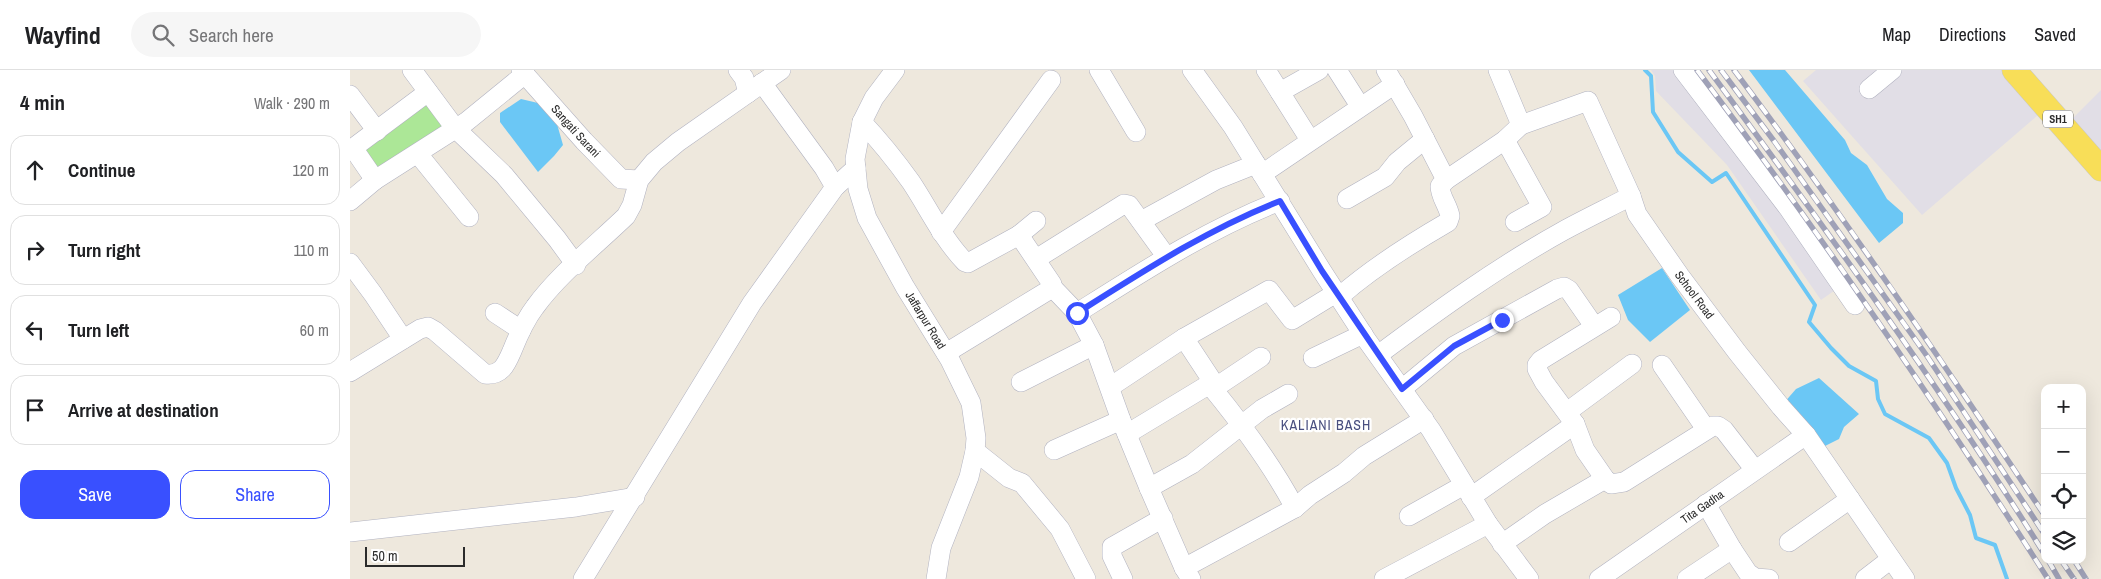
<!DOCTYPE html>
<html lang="en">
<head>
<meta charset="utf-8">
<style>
	:root { --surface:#fff; --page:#f6f6f6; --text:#202124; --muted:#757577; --line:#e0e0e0; --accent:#3950ff }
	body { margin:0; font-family:"Archivo Narrow",sans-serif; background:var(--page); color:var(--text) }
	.controls { position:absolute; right:15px; bottom:15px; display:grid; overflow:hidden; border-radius:10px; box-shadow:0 5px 20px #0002 }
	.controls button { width:45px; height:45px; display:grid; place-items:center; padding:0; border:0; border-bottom:1px solid var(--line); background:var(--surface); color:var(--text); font:25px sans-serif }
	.scale { position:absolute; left:15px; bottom:12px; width:100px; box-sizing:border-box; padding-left:5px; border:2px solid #2b2b2b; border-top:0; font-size:14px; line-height:18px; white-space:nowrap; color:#2b2b2b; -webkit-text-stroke:4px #fff; paint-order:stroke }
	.stop { position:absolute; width:15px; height:15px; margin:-11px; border:4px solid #3950ff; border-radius:50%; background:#fff }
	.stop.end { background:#3950ff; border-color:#fff; box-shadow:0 1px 5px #0008 }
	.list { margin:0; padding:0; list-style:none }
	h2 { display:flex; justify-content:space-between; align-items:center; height:65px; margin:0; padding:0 20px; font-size:21px }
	h2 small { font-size:16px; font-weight:400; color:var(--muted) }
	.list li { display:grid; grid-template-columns:32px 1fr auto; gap:15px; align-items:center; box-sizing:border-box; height:70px; margin:0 10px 10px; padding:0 10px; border:1px solid var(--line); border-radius:15px }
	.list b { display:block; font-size:19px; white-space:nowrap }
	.list em { font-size:16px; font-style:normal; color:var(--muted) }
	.actions { display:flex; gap:10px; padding:15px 20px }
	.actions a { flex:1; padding:11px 0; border:1px solid var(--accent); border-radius:15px; text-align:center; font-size:18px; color:var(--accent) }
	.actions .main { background:var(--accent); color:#fff }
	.icon { flex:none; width:28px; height:28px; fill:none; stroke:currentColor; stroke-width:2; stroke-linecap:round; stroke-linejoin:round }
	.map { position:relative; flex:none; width:1751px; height:509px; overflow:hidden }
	header { display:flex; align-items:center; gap:30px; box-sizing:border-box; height:70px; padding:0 25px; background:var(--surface); border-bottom:1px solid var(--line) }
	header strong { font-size:24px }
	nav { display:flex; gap:28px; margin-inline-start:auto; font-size:18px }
	.search { width:350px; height:45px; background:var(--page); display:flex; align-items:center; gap:12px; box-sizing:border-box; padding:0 18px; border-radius:28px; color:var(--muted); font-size:19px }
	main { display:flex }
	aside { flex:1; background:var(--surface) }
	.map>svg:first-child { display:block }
</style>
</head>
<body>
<header>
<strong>Wayfind</strong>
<div class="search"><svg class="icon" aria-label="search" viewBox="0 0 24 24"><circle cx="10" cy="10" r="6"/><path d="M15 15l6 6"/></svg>Search here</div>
<nav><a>Map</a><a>Directions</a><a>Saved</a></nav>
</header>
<main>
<aside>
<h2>4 min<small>Walk · 290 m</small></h2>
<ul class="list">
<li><svg class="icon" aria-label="ahead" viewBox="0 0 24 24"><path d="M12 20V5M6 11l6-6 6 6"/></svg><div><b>Continue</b></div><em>120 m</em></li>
<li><svg class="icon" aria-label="right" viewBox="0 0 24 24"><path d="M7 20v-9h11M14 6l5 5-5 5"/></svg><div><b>Turn right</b></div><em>110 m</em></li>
<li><svg class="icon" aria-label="left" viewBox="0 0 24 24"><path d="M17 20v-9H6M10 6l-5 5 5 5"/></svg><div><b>Turn left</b></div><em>60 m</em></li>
<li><svg class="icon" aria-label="arrive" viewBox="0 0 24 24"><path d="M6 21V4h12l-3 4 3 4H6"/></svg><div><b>Arrive at destination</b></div></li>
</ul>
<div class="actions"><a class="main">Save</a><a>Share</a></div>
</aside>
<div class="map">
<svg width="1751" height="509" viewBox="0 0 1751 509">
	<rect width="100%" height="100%" fill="#eee8dd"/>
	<path fill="#e1dee6" d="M1301,0H1329L1488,218L1471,230L1377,95L1306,21L1305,6Z
		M1466,0H1658L1694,40L1572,145L1453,11Z
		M1751,20V89L1719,52Z"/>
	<path fill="#ace797" d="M78,28L100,57L26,109L8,78Z"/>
	<path fill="#6bc7f5" d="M1399,0H1435L1495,70L1501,83L1517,95L1537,129L1553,143V153L1529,173Z
		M171,29L188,33L207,54L213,75L204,86L188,102L150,52V43Z
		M1312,198L1340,240L1300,272L1278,250L1268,225Z
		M1469,308L1509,344L1494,357L1489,369L1473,377L1433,334L1446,319Z"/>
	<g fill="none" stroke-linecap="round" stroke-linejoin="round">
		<path stroke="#6bc7f5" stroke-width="4" d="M1295,0L1301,6L1303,42L1328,82L1362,112L1376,103L1465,235L1459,252L1481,278L1499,296L1526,311L1528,329L1535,344L1579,368L1597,393L1606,418L1620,445L1626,468L1645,475L1657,509"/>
		<g stroke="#b1b2c0" stroke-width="20">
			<g id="minor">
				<path d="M62,0L105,58L154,105L207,169L226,195"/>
				<path id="s1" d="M171,0L234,71L271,109L289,110"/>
				<path d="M388,0L394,8L398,23"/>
				<path id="s2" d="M545,0L524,28L512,52L505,89L508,119L517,148L555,217L600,290L621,333L626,368L625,381L619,407L591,478L586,509"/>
				<path d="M749,0L786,62"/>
				<path d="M842,0L883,57L972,201L1016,269L1081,360L1138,454L1179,509"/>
				<path d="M916,0L960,70"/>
				<path d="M987,0L1010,36"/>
				<path d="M1036,0L1063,46L1096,110"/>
				<path d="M1148,0L1171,55"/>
				<path d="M1333,0L1439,139L1505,235"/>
				<path d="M412,13L474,98L485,117"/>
				<path d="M1519,19L1542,0"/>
				<path d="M78,22L3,78L25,110L116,52L175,4"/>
				<path d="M930,22L969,0"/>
				<path d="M0,25L27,61"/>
				<path d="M512,52C529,70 546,91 561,112C579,139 592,168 615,192L618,193L669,165L702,214L699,220L596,283"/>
				<path d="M1155,70L1192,137L1165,152"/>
				<path d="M68,84L119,147"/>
				<path d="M912,104L1045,14"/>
				<path d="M997,129L1035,107L1047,92L1075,69"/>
				<path d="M0,131L25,110"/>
				<path d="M791,151L866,110L906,94"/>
				<path d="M591,162L701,10"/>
				<path d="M669,165L686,151"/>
				<path d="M686,189L774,134L779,135L816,186"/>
				<path d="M0,193L23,224L53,269"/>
				<path d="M702,217L727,243"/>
				<path id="s3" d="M989,227C1022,198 1060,174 1098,152L1100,146C1098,135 1090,127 1090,116L1096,110L1155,70L1171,55L1238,31L1281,126L1287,144L1330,206L1387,282L1431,337L1456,365L1555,509"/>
				<path d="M145,243L171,260"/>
				<path d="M1261,247L1191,290L1187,295V299L1194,312L1225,354L1235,380L1255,409L1261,414L1274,412L1363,356H1368L1374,360L1405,400"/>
				<path d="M834,268L863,312V319C894,357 922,395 945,438"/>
				<path d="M1028,285C1087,241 1148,197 1213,161C1235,149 1258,138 1281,126"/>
				<path d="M963,288L1013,264"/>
				<path d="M1312,295L1356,359"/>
				<path d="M0,302L70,259L78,257L85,261L135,304C151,306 156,295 162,281C168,266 175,250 185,237C209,204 246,175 276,146L282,135L289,110L304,92L328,72L431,0"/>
				<path d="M671,312L744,275"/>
				<path d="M760,317L834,268L919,220L942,250L986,223"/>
				<path d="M863,319L911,287"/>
				<path d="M1052,319L1104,276L1207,219L1214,217L1219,220L1244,256"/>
				<path d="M1217,342L1282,294"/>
				<path d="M777,364L863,312"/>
				<path d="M704,380L771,350"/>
				<path d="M625,381L659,408L672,413L710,459L736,509"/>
				<path d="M799,418L842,394L912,339L938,324"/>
				<path d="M1121,427L1225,354"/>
				<path d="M1059,446L1114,415"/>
				<path d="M0,462L226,437L285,427"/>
				<path d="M1439,472L1500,429"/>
				<path d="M1152,474L1195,444L1255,409"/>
				<path d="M1382,479L1398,503L1405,508L1419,509"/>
				<path d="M834,498L945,438L960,425L994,403L1014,386L1074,349"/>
				<path d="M233,509L402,233L485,117L506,98"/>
				<path d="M773,509L762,486V477L813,448"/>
				<path d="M841,509L834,498L799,418L771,350L744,275L727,243C792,202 858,159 930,131"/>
				<path d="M1034,509L1138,454"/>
				<path id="s4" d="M1249,509L1456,365"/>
				<path d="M1337,509L1382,479L1356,434"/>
				<path d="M1515,509L1541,489"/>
			</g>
		</g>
		<g stroke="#c8c8c8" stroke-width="25">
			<path id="major" d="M1664,0L1751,99"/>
		</g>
		<use href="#minor" stroke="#fff" stroke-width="19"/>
		<use href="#major" stroke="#f8de58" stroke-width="24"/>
		<g stroke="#9fa1b7" stroke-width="5.5">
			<path id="rail" d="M1347,0C1471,164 1587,335 1698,509
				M1359,0C1475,158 1591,318 1695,485
				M1371,0L1424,71L1577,286L1695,465
				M1384,0C1493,145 1595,295 1695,446
				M1698,490L1709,509
				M1711,490L1724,509
				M1724,490L1736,509"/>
		</g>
		<use href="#rail" stroke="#fff" stroke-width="4" stroke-dasharray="11" stroke-linecap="butt"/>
	</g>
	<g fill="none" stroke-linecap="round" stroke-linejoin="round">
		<path stroke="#3950ff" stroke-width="6" d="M727,243C792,202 858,159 930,131L972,201L1052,319L1104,276L1152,250"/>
	</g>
	<g text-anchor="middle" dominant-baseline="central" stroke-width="4.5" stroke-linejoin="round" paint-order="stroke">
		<rect fill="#fff" stroke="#6b6b6b" stroke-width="1" x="1693" y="40.5" width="30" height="17" rx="4"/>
		<g font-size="11" font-weight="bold" fill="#2b2b2b">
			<text x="1708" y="49">SH1</text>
		</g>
		<g font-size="12" fill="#2b2b2b" stroke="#fff">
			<text stroke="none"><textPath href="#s1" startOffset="82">Sangati Sarani</textPath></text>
			<text stroke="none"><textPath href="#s3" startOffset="566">School Road</textPath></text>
			<text stroke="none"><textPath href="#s2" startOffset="278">Jaffarpur Road</textPath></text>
			<text stroke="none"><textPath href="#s4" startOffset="126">Tita Gadha</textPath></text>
		</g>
		<g font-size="14" letter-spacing="1" fill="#494f7f" stroke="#fff">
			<text x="976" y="355">KALIANI BASH</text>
		</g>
	</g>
</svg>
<div class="controls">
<button>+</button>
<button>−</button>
<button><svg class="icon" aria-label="locate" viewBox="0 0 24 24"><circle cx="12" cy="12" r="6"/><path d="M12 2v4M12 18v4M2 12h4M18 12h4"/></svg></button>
<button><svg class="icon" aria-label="layers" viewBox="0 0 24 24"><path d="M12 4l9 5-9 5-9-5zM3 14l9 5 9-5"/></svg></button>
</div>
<div class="scale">50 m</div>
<div class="stop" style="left:727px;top:243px"></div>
<div class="stop end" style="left:1152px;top:250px"></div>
</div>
</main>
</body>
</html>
